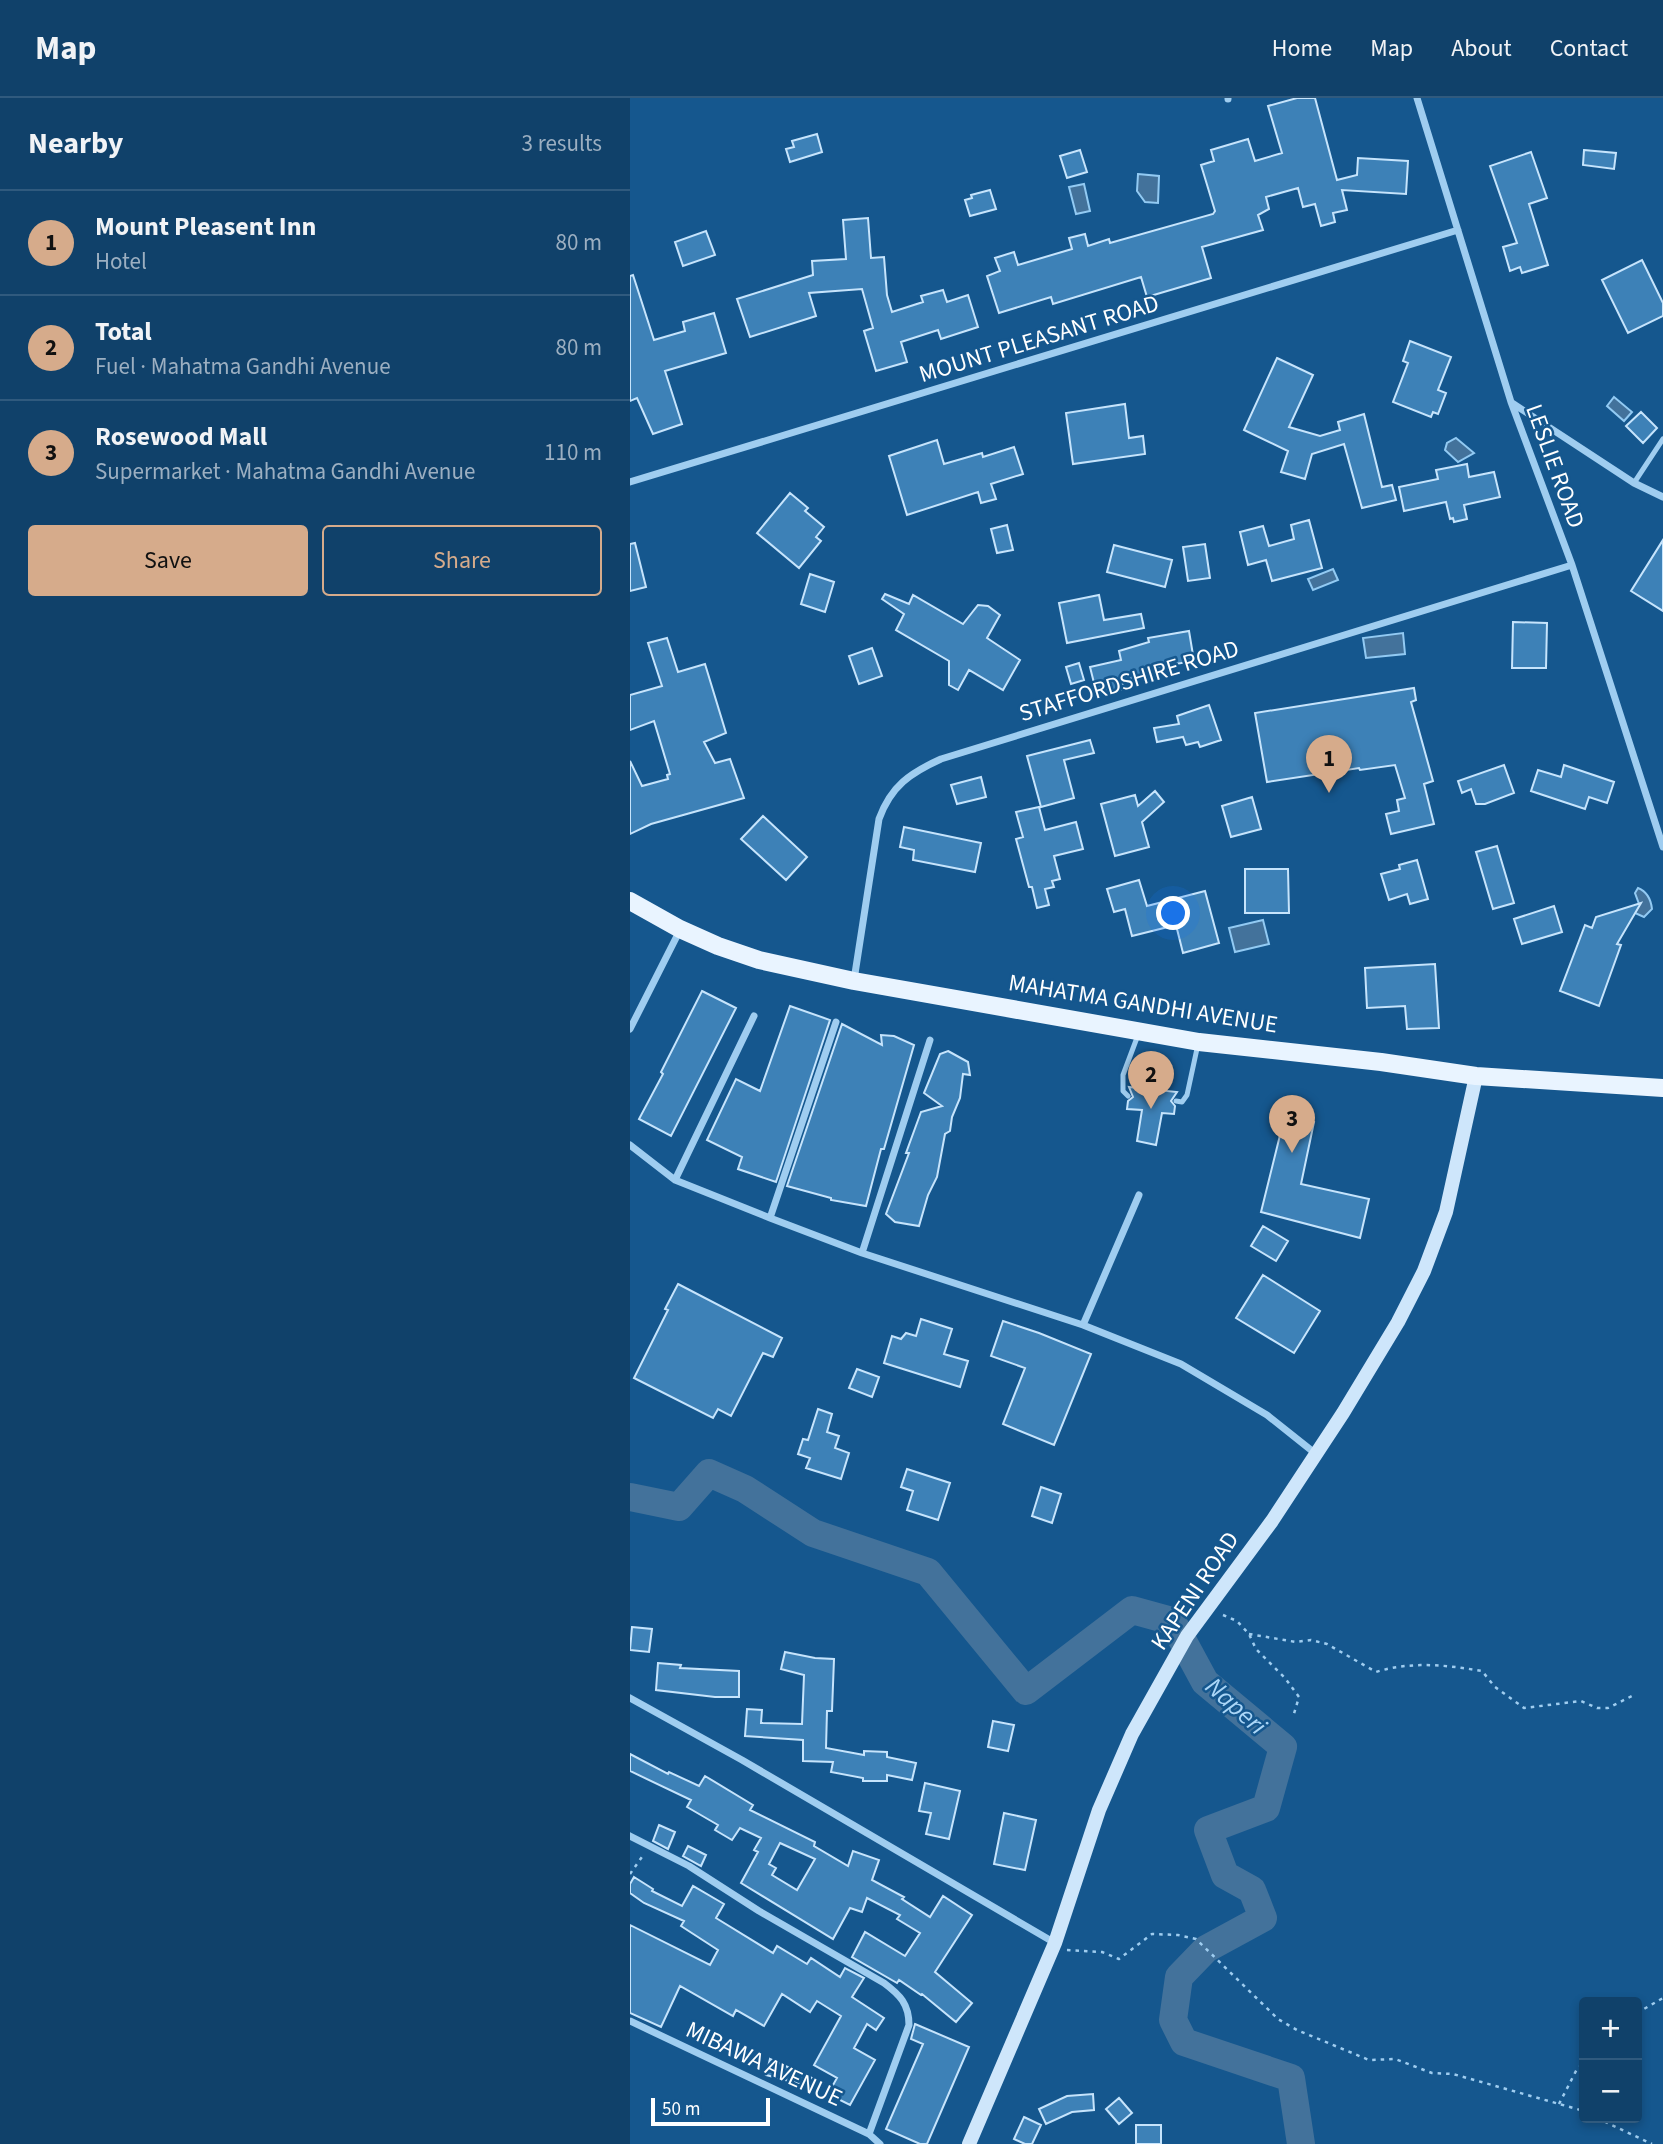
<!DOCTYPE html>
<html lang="en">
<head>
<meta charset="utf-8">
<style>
	:root { --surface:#10416a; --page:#194870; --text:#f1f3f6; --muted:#9cafc1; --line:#305a7e; --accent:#d6ab8b }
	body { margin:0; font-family:"Source Sans 3",sans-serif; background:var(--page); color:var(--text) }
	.controls { position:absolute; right:21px; bottom:21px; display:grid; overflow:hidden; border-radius:7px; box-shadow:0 4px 10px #0003 }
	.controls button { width:63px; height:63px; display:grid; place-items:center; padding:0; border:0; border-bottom:2px solid var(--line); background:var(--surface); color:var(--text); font:35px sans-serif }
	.scale { position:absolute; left:21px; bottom:18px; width:119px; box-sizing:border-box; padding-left:7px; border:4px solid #fff; border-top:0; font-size:19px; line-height:24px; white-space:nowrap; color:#fff; -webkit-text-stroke:5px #15578e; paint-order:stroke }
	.you { position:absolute; left:544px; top:816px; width:24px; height:24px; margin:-18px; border:5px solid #fff; border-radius:50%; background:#1a73e8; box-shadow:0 0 0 10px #1a73e833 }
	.badge { display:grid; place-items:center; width:46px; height:46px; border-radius:50%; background:var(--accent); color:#111; font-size:23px; font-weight:700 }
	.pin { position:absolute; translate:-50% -58px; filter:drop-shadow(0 2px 4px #0008) }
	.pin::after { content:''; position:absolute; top:37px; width:24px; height:21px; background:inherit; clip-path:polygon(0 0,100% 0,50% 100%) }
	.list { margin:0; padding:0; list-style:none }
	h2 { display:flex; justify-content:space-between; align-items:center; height:91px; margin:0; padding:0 28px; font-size:30px }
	h2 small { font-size:23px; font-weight:400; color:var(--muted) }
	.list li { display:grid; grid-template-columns:46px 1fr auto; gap:21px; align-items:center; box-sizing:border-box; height:105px; padding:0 28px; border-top:2px solid var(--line) }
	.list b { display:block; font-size:26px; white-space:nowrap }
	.list p { margin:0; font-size:23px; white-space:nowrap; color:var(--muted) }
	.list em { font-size:23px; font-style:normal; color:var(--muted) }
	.actions { display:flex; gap:14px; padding:21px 28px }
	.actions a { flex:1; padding:16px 0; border:2px solid var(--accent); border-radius:7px; text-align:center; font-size:24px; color:var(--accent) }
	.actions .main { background:var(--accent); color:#111 }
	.map { position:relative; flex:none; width:1033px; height:2046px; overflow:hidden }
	header { display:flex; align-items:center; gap:42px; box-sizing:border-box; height:98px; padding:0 35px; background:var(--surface); border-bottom:2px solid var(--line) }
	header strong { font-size:33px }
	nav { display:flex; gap:38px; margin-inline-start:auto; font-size:24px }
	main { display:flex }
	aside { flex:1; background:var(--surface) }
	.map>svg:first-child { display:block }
</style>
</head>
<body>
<header>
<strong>Map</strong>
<nav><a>Home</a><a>Map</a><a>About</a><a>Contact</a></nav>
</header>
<main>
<aside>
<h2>Nearby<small>3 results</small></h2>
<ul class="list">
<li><span class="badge">1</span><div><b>Mount Pleasent Inn</b><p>Hotel</p></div><em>80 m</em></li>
<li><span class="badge">2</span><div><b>Total</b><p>Fuel · Mahatma Gandhi Avenue</p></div><em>80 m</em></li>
<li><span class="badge">3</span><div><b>Rosewood Mall</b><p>Supermarket · Mahatma Gandhi Avenue</p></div><em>110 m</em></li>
</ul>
<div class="actions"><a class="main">Save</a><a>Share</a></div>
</aside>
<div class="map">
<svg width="1033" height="2046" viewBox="0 0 1033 2046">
	<rect width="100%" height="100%" fill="#15578e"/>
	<path fill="#43729b" stroke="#92caf3" stroke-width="2" d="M508,76L529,78L528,105L515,104L507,93Z
		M454,86L460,113L446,116L439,89Z
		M984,299L1002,314L994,323L977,308Z
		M826,340L844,355L828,364L815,352L817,345Z
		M703,471L708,482L683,492L678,481Z
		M773,535L775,556L736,560L733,540Z
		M1008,790C1018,794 1021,802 1022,811L1014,819L1005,815L1009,806L1005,795Z
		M633,822L639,846L605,854L599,830Z"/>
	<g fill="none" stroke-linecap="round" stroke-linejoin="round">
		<path stroke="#43729b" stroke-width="28" d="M0,1399L49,1409L79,1375L115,1391L183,1435L298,1474L396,1593L502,1512L542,1523L575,1584L653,1649L636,1710L578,1732L595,1777L622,1792L633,1820L576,1851L549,1879L543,1922L554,1944L661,1980L671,2046"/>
	</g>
	<path fill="#3d81b7" stroke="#c6e4fc" stroke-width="2" fill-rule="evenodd" d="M667,0H685L707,82L727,77L728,60L778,63L776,96L712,92L717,112L703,115L705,124L691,128L685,106L673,109L668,90L636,99L639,111L628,117L633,132L572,149L581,180L517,199L511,179L423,206L421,199L369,215L357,178L370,173L365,160L384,154L388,167L442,151L439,140L455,136L458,148L479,141L480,145L583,116L585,113L571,67L584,63L581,52L618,41L625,63L652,55L638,8Z
		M187,36L192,54L160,64L156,51L164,49L162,43Z
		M450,52L457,74L437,80L430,58Z
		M954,52L986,55L984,71L953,67Z
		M901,54L917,100L899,106L918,167L892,175L890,169L880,173L873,149L887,145L860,68Z
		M360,92L366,111L340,118L335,102L342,100L341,97Z
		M238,120L241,160L254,159L257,197L262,214L293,204L291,198L313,192L317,204L338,197L348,229L311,241L308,232L271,244L277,264L246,273L234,233L243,230L232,191L179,195L186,218L120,239L107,201L183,177L182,163L216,161L213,122Z
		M76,133L85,157L53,168L45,144Z
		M1012,162L1033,205V218L998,235L972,182Z
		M3,177L24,242L55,233L53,224L84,215L96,255L35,273L52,326L23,336L7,300L0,303V178Z
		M780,243L821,259L808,292L816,295L808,316L803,314L801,319L763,304L778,265L773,263Z
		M647,260L683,277L659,329L690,338L710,332L708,324L734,316L752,389L762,387L766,402L732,410L714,346L682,356L675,381L651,374L658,353L614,332Z
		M495,306L499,340L513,338L515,356L443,366L436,315Z
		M1011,314L1027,330L1013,345L996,328Z
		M307,342L314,366L352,355L353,359L384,349L393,376L361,386L366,401L351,405L348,394L277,417L259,358Z
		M837,366L839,379L864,374L870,399L834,407L837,421L824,424L823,420L820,421L816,404L774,413L769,389L808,381L806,372Z
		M160,395L178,410L175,413L194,429L186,439L191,443L169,470L127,435Z
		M679,422L692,470L642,483L636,462L618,467L610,434L633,428L639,448L664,441L661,427Z
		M377,427L383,452L367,455L361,431Z
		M1033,442V513L1001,493Z
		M5,445L16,489L0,493V446Z
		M575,446L580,480L558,483L553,449Z
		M484,447L542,462L535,489L477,474Z
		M180,476L204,484L195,514L171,506Z
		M255,496L279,506L283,497L333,526L348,507L358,508L370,517L357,540L390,562L373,592L339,572L328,592L319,587V563L266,532L274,516L252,501Z
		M469,497L474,522L511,516L514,530L437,545L429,505Z
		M883,524L917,525L916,570H882Z
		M559,533L564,563L521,570L523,577L492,582L494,591L467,597L460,569L491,562L489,553L519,544L518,540Z
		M37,540L48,574L75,566L96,635L74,644L85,665L100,661L114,700L21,726L0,736V663L12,688L38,681L37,677L40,676L24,623L0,632V597L32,588L18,545Z
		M242,550L252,578L229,586L219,558Z
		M449,565L454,582L441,586L436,569Z
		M784,590L786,602L781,604L803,683L794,686L804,726L761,736L756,716L769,713L767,702L775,700L765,667L730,672L729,670L637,684L625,615Z
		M579,607L591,642L570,649L568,644L556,647L553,639L527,644L524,630L549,626L547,618Z
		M460,642L464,655L434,662L444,700L411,709L397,658Z
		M874,667L884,695L855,706H846L841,691L832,695L828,683Z
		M934,667L984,684L977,705L959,699L955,711L901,693L908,672L931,679Z
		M351,679L356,699L327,706L321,687Z
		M525,693L534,704L512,724L519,749L485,758L471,706L505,697L508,708Z
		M622,699L631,731L601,739L592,708Z
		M409,709L415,732L446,724L453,751L424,758L430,781L422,783L424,789L415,791L419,807L407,810L402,789H399L386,741L393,739L386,714Z
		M133,718L177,759L156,782L111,741Z
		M274,729L351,745L345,774L283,762L284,752L270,749Z
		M867,748L884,805L863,811L846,754Z
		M787,762L798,801L780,806L777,796L759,802L751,776L770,771L769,767Z
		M615,771H658L659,815H615Z
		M509,782L517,808L575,793L589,845L553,855L546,827L502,838L495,811L484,814L477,791Z
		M1011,805L987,846L991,847L969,908L930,893L955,827L962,830L966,819Z
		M924,808L932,834L892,846L884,821Z
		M805,866L809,930L777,931L775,908L737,910L735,870Z
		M72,893L106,910L41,1038L9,1021L33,976L31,974Z
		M160,908L200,922L146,1084L108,1071L112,1059L77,1042L106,981L130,993Z
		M212,926L252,947L251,937L264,938L284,947L254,1051H251L236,1108L201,1102V1100L157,1088Z
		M318,953L338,964L340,977L333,976L330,1000L322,1019L320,1033L315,1036L307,1079L298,1097L289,1128L265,1124L256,1116L279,1055H276L291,1014L312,1008L294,995L310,956Z
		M499,989L547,994L541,1003L545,1008L544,1016L532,1015L526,1047L507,1043L512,1012L497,1011L498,1003L503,999Z
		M655,1017L684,1024L671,1086L739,1101L730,1140L631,1114Z
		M633,1128L658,1143L646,1163L621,1148Z
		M633,1177L690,1213L664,1255L606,1220Z
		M48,1186L152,1240L143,1259L133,1255L101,1318L88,1311L83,1320L4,1280L38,1212L35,1211Z
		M291,1221L322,1231L314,1256L338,1263L330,1289L254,1265L262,1238L271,1241L276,1235L286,1238Z
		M373,1223L409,1235L461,1256L424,1347L373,1326L395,1270L361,1258Z
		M227,1271L249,1279L242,1299L219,1290Z
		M188,1311L202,1316L197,1334L209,1338L205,1350L219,1355L211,1381L176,1370L180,1360L168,1356L173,1341L178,1342Z
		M277,1371L320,1385L308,1422L277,1412L283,1393L271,1389Z
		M411,1389L431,1396L422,1425L402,1418Z
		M2,1529L22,1531L19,1554L0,1552Z
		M155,1554L185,1560L204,1561L202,1613H197L196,1650L234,1657V1653L257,1654V1659L286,1665L282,1682L257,1677V1683H233V1680L201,1674L203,1664L173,1663V1642L115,1638L117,1611L132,1612L131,1625L172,1626L174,1577L151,1571Z
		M28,1565L51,1567L50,1570L109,1573V1599H85L26,1592Z
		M363,1623L384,1627L378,1653L358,1649Z
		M0,1656L38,1676L39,1674L69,1688L75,1678L123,1707L120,1712L185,1744L184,1748L218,1768L223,1753L249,1762L242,1782L274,1799L272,1801L300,1819L313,1798L342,1817L305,1874L342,1905L326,1924L292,1896L291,1897L269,1882L267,1885L222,1859L235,1834L275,1858L290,1835L267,1821L270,1817L237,1800L232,1814L220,1810L203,1841L111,1785L128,1754L124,1752L131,1740L110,1730L102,1742L85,1732L88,1727L57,1709L61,1702L0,1673ZM150,1745L185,1761L167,1792L142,1777L146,1770L139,1766Z
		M295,1685L330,1693L319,1741L296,1736L301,1715L289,1713Z
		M374,1715L406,1722L395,1772L364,1766Z
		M29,1727L45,1734L38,1751L23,1743Z
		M58,1748L76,1757L71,1768L53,1758Z
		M4,1779L23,1791L22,1793L52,1808L63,1788L94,1806L86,1820L143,1855L147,1848L177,1866L181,1860L210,1879L215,1870L234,1880L222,1899L254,1920L246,1932L237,1926L224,1950L245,1962L220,2007L198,1996L207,1980L184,1967L211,1918L187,1903L180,1914L152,1896L134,1928L106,1912L103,1918L50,1888L31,1929L0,1915V1827L80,1867L88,1852L51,1828L54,1823L14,1805L0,1795V1786Z
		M285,1926L339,1949L297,2046H290L256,2031L293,1946L281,1941Z
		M140,1961L193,1985L190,1991L136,1977Z
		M463,1996L464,2012L442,2014L416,2026L409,2011L437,1998Z
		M489,2000L502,2015L489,2026L476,2011Z
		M394,2019L411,2027L402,2046H395L384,2041Z
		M506,2027H531V2046H506Z"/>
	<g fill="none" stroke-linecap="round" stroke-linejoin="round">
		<path stroke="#9fcdf0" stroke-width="2.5" stroke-dasharray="3.5 5" stroke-linecap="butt" d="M593,1517L607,1523L619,1536L626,1551L655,1580L669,1599L663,1619
			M619,1536L666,1544L681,1542L697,1546L746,1574C781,1563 817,1567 852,1573L865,1589L894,1610L951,1603L967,1610H978L1002,1598
			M0,1776L14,1756
			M437,1852L472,1854L489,1861L522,1836L548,1837L566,1841L648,1921L667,1932L739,1962L765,1961L802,1975L823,1976L954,2013
			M1007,1915L1033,1900
			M929,2006L947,1971L954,1965
			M967,2020L1022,2046"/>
		<path stroke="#9fcdf0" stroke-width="5" d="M1004,385L1033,341
			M498,998L493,993V977L508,937
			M546,1003L552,1004L557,997L568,946"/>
		<path stroke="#9fcdf0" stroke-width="7" d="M787,0L881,304L942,467L1033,749
			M598,1V0
			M882,305L1004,385L1033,399
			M0,384L828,132
			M224,882L249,721C261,688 280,675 311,661L942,467
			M0,931L50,832
			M0,1047L45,1082L140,1120L232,1155L453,1227L551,1266L637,1317L686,1356
			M45,1082L124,918
			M140,1120L206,924
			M232,1155L300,942
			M453,1227L509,1097
			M0,1600L112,1662L425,1845
			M0,1738L59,1768L129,1813L254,1885C270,1897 279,1906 279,1927L239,2036
			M0,1923L239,2036L250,2046"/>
		<path stroke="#cee6fb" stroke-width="14" d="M339,2046L425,1845L469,1712L502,1636L557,1538L642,1423L713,1315L768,1224L794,1173L816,1114L846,978"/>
		<path stroke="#e9f4ff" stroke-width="18" d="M0,803L50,831L88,848L129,862L224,883L569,944L751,964L846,978L1033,990"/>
	</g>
	<g text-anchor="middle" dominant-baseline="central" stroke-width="5" stroke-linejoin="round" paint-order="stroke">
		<g font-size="24" fill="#fff" stroke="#15578e">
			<text transform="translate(409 241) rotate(-17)">MOUNT PLEASANT ROAD</text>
			<text transform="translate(925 368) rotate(70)">LESLIE ROAD</text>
			<text transform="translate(499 583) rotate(-17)">STAFFORDSHIRE ROAD</text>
			<text transform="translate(513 906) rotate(9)">MAHATMA GANDHI AVENUE</text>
			<text transform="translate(565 1493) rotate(-56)">KAPENI ROAD</text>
			<text transform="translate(134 1966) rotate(25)">MIBAWA AVENUE</text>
		</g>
		<g font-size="26" font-style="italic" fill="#abd6f7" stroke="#15578e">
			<text transform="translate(606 1608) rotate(42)">Naperi</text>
		</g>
	</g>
</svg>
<div class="controls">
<button>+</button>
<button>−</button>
</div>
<div class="scale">50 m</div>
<div class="you"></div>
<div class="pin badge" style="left:699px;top:695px">1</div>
<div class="pin badge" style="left:521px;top:1011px">2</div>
<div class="pin badge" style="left:662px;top:1055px">3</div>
</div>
</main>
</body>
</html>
